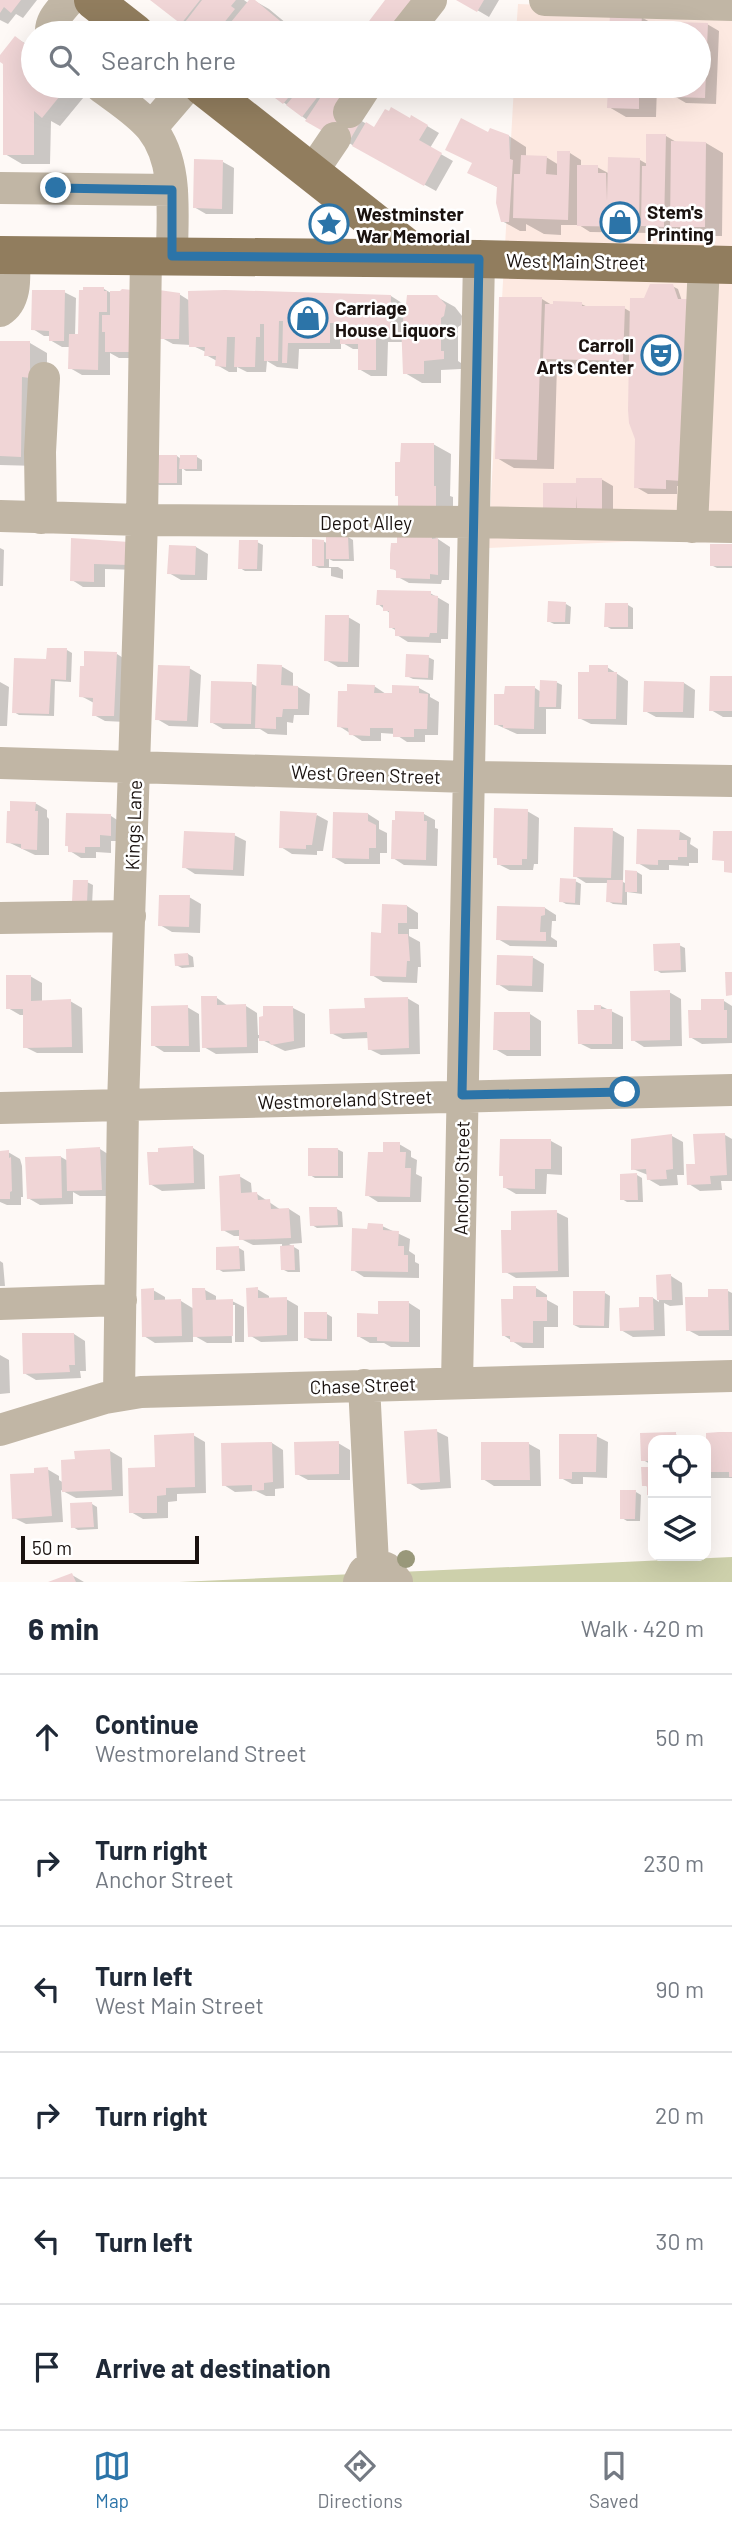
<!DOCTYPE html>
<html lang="en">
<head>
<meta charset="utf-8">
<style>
	:root { --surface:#fff; --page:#f2f2f3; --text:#1f2937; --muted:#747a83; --line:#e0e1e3; --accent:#2c74a8 }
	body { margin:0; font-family:Barlow,sans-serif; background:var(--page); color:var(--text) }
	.controls { position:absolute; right:21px; bottom:21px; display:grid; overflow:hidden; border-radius:14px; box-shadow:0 7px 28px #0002 }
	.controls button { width:63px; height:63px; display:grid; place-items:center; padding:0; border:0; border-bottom:2px solid var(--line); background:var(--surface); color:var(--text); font:35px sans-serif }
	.scale { position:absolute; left:21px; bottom:18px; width:178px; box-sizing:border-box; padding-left:7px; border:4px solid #1a120f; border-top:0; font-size:19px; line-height:24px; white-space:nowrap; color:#1a120f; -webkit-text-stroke:5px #fff; paint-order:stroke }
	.stop { position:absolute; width:21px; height:21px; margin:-16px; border:5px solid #2c74a8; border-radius:50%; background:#fff }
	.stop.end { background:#2c74a8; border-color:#fff; box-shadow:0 2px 7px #0008 }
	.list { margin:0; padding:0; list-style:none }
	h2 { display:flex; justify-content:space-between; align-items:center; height:91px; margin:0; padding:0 28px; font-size:30px }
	h2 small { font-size:23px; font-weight:400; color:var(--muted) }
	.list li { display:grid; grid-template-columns:46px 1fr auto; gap:21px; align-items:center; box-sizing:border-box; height:126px; padding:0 28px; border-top:2px solid var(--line) }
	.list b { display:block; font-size:26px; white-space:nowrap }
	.list p { margin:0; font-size:23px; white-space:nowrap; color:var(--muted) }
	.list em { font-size:23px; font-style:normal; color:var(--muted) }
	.icon { flex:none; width:38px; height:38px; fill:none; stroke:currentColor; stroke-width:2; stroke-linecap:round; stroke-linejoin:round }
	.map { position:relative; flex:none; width:732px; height:1582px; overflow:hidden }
	.search { position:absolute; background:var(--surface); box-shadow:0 7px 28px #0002; left:21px; right:21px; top:21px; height:77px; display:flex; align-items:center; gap:18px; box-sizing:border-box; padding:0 24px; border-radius:38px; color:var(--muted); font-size:26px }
	.sheet { height:847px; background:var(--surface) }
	nav { display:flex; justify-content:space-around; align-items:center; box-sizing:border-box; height:98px; border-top:2px solid var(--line); background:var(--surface); font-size:19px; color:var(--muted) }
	nav a { display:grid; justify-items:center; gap:4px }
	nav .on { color:var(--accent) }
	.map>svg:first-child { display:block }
</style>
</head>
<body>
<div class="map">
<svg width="732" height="1582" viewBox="0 0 732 1582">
	<rect width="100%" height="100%" fill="#fef9f6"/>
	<path fill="#fde9e1" d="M518,4L732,12V537L488,548L514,86H699V33H516Z"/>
	<path fill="#cdd0ab" d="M732,1557V1582H179Z"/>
	<path fill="#0003" d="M0,0H37L23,18L16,14L8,24L0,20Z
		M153,0H244L248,3L253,0L269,9L298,33H202L182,23Z
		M460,0H499L489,17Z
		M612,16L641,17L659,27L658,33H611Z
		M676,24H707L719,31L716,104L686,103L674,96V86H699V33H676Z
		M16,38L33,48V86H81L88,92L60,126L51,121L50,164H22L5,154V63L0,58Z
		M262,86H363L350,114L375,129L411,120L412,117L439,133L430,148L453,161L436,191L307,120Z
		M609,86H657L656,117H626L609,107Z
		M489,134L509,136L526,147V157H546L559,165L570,153L581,160V167H597L610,174L640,160L647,164L666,136L678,143H706L723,153L722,236H690L676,228V232H654L650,229V233L590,232L579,225H561V235L544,234L526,224V231H520L502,221L499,188L470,173Z
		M223,162L234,168L233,214H206L194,207Z
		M672,286L678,289L682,301L693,486H677V494H648L636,487L637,439L630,370L562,368L557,365L554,469L514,468L497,458L542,299L555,307L581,304L588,307L624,308L631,312Z
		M104,289L111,293L144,358H119L110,353V375H82L70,368L71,347H62L50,340L51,336H44L33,329L64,292L76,298L75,336H80Z
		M179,294L190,301L391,296L402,303V306L437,297L455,307L462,316L461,325L458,327V361L461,363V369L441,370V383H422L405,373L403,342H388L387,376H371L359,369L360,349H353L341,342V349H299L298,369L277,367L267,361L266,372H247L237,367V372H229L217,365V361L206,355V352L191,345L173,344L162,338Z
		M0,343H30L47,353V386L38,466L0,465Z
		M433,444L451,454L450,496L453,497V519L417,520L402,464Z
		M177,456L181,459L197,457L202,460V471H186L182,468V485H159L154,482Z
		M601,479L613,486V518L557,517L578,485Z
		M432,535L450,547L449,580H442L441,584L409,583L398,577V572L392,568Z
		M348,537L353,540L354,561H333L329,559V567H338L343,570V579L331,576V568H319L313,565L323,541L328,544Z
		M73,540L140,570L105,569V587H83L72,580Z
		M257,542L263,545L262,571H245L240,568Z
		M732,546V568H717L711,565Z
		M170,547H196L208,554L207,580H181L169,573Z
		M0,548L4,550L3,586H0Z
		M430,593L449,604L448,639H441V643L408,642L397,635V631L390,627L391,614L378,604Z
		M566,604L571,607L570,624H554L548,621Z
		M628,605L633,608V629H611L606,626Z
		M348,617L360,624L359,667H338L326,660Z
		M67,650L72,653L71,682L55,681L54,716L19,715L14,712L48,660Z
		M117,654L128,661L126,722L105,721L94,715V703L81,696Z
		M428,657L434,660L433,680L413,679L407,676Z
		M281,666L293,673V687H298L310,694L309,715H294L293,723L287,722V735L268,734L260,729H223L211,722L212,683L252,684L258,687Z
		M607,667L628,681L627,725L591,724L579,718Z
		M189,668L201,675L198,727L169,726L157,719Z
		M732,678V717H723L711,710Z
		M0,682L9,687L7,726H0Z
		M556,682L562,685L561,709H546V734H517L495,724L535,688L541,692Z
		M684,683L695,690L694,718L656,717L645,711Z
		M374,686L386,694L419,688L430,694V697L439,702L438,735H425V742H407L395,734L381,733V741H362L339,726Z
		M35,803L47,810V817L49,819V855H35L8,842Z
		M527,811L539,818L538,864H534L533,870H510L498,864L499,860L495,857Z
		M368,814L379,821V829L387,833V853H380V864H345L333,857Z
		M424,814L435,820V828L438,829L437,866L404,865L393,858Z
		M317,815L328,821L323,851H317V855L292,854L281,847Z
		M111,816L122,823V841H111V853L96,852V858H81L70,851L69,847L66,845Z
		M612,830L624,837L623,882L627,884L637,872L642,875V894L627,892V905L613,904L608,901L609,883H586L575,876Z
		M679,831L691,838L690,844L698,849V863H689V866L669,865V870H650L638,863Z
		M234,835L246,841L244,876L195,874L184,867Z
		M575,881L581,884L580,905L566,904L561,901Z
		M87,882L93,885L92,905H79Z
		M189,897L201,904L200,933L172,932L160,925Z
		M407,906L418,913V929H409V936L420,942L421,967H418L417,983L383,982L372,975L383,934Z
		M545,908L556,915V921H552L551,937L557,941V947L510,946L498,939Z
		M679,945L685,948L686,972L661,973L656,970Z
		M188,954L193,957L194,967L182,968L176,965Z
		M532,957L544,964L543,992L509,991L498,984Z
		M30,976L42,983V1002L70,1001L82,1008L83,1053H37L25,1047V1015H20L8,1008Z
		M669,992L681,999L682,1046L644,1047L633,1040Z
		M217,998L228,1006H246L257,1013L258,1035H261L293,1008L305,1014V1047L285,1051L258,1038V1053L216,1054L204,1047Z
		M407,998L419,1005L420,1054L381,1055L369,1049V1038L343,1039L331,1033L366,1010Z
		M724,1001L732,1006V1043L702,1044L690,1037Z
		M601,1006L623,1017V1049H591L579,1043Z
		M187,1007L199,1014L200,1052H164L153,1045Z
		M530,1014L541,1021V1056H507L495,1049Z
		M725,1135L732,1139V1181H721L722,1190L700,1191L689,1184L697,1166Z
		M672,1136L683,1142L684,1175H677L678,1185L660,1186L648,1179V1175L633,1169Z
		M551,1141L562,1147V1175L547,1174L546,1194H516L504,1187Z
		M399,1144L411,1151V1157L417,1160L416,1174L422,1177L421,1202H378L367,1195L385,1153Z
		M193,1148L204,1155L205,1189L162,1191L150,1184Z
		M100,1149L111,1156L113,1196H80L73,1192V1204L40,1205L28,1198L61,1157L68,1161Z
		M337,1149L343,1152V1178H315L310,1175Z
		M8,1152L20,1159L22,1166L23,1197H21V1205H7L0,1202V1153Z
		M637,1175L642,1178L643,1202H627L622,1199Z
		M239,1176L251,1183L252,1194H257L281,1210L289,1209L300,1216L302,1243L289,1244L299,1250L300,1272H288L282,1269V1244L253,1245L241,1239V1236H234L223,1230Z
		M337,1209L342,1212L343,1227L317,1228L312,1225Z
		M556,1212L568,1218L569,1277L516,1278L504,1271L513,1231Z
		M382,1226L410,1239L409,1251L415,1255V1262L419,1264V1278L364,1277L353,1270L369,1231Z
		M239,1248L244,1251L245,1271L223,1272L218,1269Z
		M0,1261L3,1263L5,1286H0Z
		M657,1276H671L682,1283L683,1305L670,1306L664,1303L665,1336L633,1337L621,1330L653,1298L659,1302Z
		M536,1288L547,1295V1300L558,1306V1327H544V1348H523L503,1335L515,1301Z
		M257,1289L269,1296V1299H286L298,1306V1341L261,1342L249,1335Z
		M153,1290L165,1297V1301H181L194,1309L205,1290L216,1296V1301H232L244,1307V1342H235V1305H231L232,1343H207L193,1335V1342L155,1343L144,1336Z
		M728,1291L732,1293V1336H699L688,1330L710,1298Z
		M605,1293L610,1296L609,1328H580L574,1325Z
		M409,1303L420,1310V1347H391L384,1343H370L358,1336L379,1316Z
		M327,1314L332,1317V1341H311L305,1337Z
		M74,1334L85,1341L86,1371H80L81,1378L36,1380L24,1373Z
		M0,1355L9,1360L10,1393L0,1394Z
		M436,1431L448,1437L451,1488L421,1490L409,1483Z
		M675,1434L687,1440H653V1497L648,1494V1487L644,1485L652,1465L643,1460L642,1435Z
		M732,1434V1478H707L706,1441Z
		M193,1435L205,1442L206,1493L177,1494V1501L168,1502V1518L143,1519L131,1512L157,1469Z
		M596,1436L608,1442L607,1478L583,1477V1484H572L561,1478Z
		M272,1443L283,1450L284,1488L275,1489V1496H266L256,1491L235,1492L224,1485Z
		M338,1443L350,1450V1480H308L297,1474Z
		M529,1444L540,1450L541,1486H494L483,1479Z
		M110,1451L122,1458L123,1496L76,1498L61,1490L63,1522L26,1524L14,1518L36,1474L47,1469L59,1476V1480L64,1483L76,1460Z
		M636,1492L641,1495L640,1521H627L622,1518Z
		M92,1504L97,1507L98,1529L78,1530L73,1527Z
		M72,1575L84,1582H53Z"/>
	<path fill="#f0d5d6" d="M0,0H21L11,13L4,7L0,13Z
		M150,0H200L181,24Z
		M202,0H236L231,6L235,9L223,24L218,21L208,33H199L185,22Z
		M249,0H255L285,25L278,33H222Z
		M385,0H412L386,33H360Z
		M456,0H484L477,12Z
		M610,14L642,15L641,33H609Z
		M675,22L708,23L705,98L672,97L673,86H699V33H674Z
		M15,36L33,50V86H68L42,118L34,111V155H3V64L0,62V55Z
		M259,86H298L283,104Z
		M302,86H326L302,117L286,105Z
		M328,86H356L362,119L347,145L305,121Z
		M608,86H639V109L607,108Z
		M391,107L410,118L411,115L428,125L419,140L442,153L424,186L352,146L366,122L374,127L385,109L389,111Z
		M461,118L488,132L490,128L509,135L510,159L513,160L509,222H501L496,203L497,187L467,173L472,163L445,150Z
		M646,134H666L664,227L641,226L642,166H646Z
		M671,141L706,142L705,227H670Z
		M557,151H570L568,220L513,218L514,174H520L521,155L547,156L546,174L557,175Z
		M608,157L640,158L639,227L577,226V165H598V173H606L607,201Z
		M194,159L223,160L222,209L193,208Z
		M650,284H673L678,299H694L682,481L666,480V489L634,488L635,439L629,423L628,410L630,298H644Z
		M83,287H104V291H107V312H99L98,370L68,369L69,334H78L79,290H83Z
		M122,289L132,290L133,352H105V332H102V315H110V291H120Z
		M152,289L180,293L179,339H160Z
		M32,290H65L64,341H49V331L31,330Z
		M225,290L391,295L390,337H376V370H358V344H340V323H330V343H288L287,363H282L283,321H279L278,361H264V324H260V337H256L255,367H234L235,337H227L226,367L215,366L216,356H204L205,347H189L188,291Z
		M407,295H437L446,305L444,316L441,318V351H444V359L424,361V374H403L401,322H403L404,304H406Z
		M499,297H542L537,460L495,459Z
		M553,301L582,302V306H625L623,361L543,359L545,304H553Z
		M0,341H30V378L22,377L21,457L0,456Z
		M401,443H434V486H436V509L398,511V496H395V462H400Z
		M152,455H177V483H152Z
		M180,455H197V469H179Z
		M576,478H602V512L577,513L576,496V511H543V483H576Z
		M397,533H432V539L438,538V575L430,574V579L396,578V570L390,569V554L391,543H397Z
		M326,535H348L349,559H326Z
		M71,538L129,542L128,565L94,564V582L70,581Z
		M312,539L324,540V566H312Z
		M239,540H258L257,569H238Z
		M710,544H732V566H710Z
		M169,545L196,546L195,575L167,574Z
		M377,590L431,591V595L438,596L437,633H430L429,637L395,636V628H389V611H383V605H376Z
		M548,601L566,602L565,622H547Z
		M605,603H628V627H604Z
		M325,615H349L348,662L324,661Z
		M47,648H67L66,680L51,679L49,714L12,713L14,658L46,659Z
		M84,651L117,652L114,716H92L93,698L79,697L80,666H84Z
		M406,654L429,655L428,678L405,677Z
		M257,664L282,665L281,685L298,686V709H283L282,717H276V729L255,728Z
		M158,665L190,666L187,721L155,720Z
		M589,665H608V672H617L616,719H578V672H589Z
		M710,676H732V711H709Z
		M540,680L557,681L556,707H539Z
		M211,681L252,682L251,724L210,723Z
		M644,681L684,682L683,712H643Z
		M347,684L375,685L374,693H392V685L419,686V693L428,694L427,729H414V737H393V728H370V736L349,735L348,728L337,727L338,691H347Z
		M505,686H535L534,729L503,728V725H494V694H504Z
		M10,801L36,802L35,811H38L37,850L21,849V844L6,843L7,811H10Z
		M494,808L528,809L527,859H522V865H497V858H493Z
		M280,811L317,813L312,845H306V849L279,848Z
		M395,811L424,812V821H427L426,860L391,859L392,820H395Z
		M333,812L368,813V821L376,825V848H369V859L332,858Z
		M66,813L111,814V836L100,835V847H85V853L68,852V846H65Z
		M574,827L613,828L611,878L573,877Z
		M637,829L680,830L679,840H687V857H678V860H658V865L636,864Z
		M184,831L235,833L233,870L182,868Z
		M713,831H732V873L724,872V861L712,860Z
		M625,870L637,871V892H625Z
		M560,878L576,879L575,903L559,902Z
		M73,880H88L87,903L72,902Z
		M607,880H623L622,903L606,902Z
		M159,895H190L189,927L158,926Z
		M382,904L407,905V923H398V934H408L410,961H407L406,977L370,976L371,932L381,933Z
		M497,906L545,907V915L541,916L540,932H546V941L496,940Z
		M680,943L681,970L654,971L653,944Z
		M188,953L189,965L175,966L174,954Z
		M497,955L533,956L532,986L496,985Z
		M725,972H732V995L726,996Z
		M6,975H31V1001L71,999L72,1047L23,1048V1009H6Z
		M670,990V1040L631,1041L630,991Z
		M201,996H217V1005L246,1004L247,1047L202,1048Z
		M408,997L409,1048L368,1050L367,1032L330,1034L329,1009L365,1008L364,998Z
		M701,999H724V1010H727V1038H689L688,1010H701Z
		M188,1005L189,1046H151V1006Z
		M594,1005H601V1009H612V1044H578L577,1010H594Z
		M263,1006H293L294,1041L271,1045L269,1041H259V1017L263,1016Z
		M494,1012H530V1050H493Z
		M725,1133L727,1175L710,1176L711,1184L687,1185L686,1164H695L693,1134Z
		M672,1134L673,1169L666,1170L667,1179L647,1180L646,1169L631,1170V1139Z
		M500,1139H551V1169H535V1189L503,1188V1176H499Z
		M383,1142H400V1152H406L405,1168H411L410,1197L365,1196L368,1152H383Z
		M193,1146L194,1183L149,1185L147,1152H158V1148Z
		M100,1147L102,1190L67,1191L66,1149Z
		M308,1148H338V1176H308Z
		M9,1150V1158L11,1157L12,1191L10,1192V1199H0V1151Z
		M61,1156L62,1198L27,1199L25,1157Z
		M637,1173L638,1200H620V1174Z
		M240,1174L241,1193L257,1192L258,1200L270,1199L271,1209L289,1208L291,1238L239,1240V1230L221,1231L219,1176Z
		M309,1207H337L338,1225L310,1226Z
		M557,1210L558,1271L502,1273L501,1230H511V1211Z
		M368,1223L383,1224V1230L399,1231L398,1246H404V1255H408V1272L351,1271L352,1228L367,1229Z
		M294,1245L295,1270H281L280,1246Z
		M239,1246L240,1269L216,1270V1247Z
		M671,1274L672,1300H657L656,1275Z
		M513,1286H536V1297H547V1321H533V1343L510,1342V1336H502L501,1299H513Z
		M258,1287V1298L287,1297V1335L248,1337L246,1288Z
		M154,1288V1300L181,1299L182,1336L142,1337L141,1289Z
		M192,1288H205L206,1300L233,1299V1336L193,1337Z
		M708,1289H728L729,1330L686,1331L685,1297H708Z
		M573,1291H605L604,1326L573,1325Z
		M639,1297H653L654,1330L620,1331L619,1308L639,1307Z
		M378,1301H409V1342L377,1341V1337H357V1313L378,1314Z
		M304,1312H327V1339L304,1338Z
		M22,1333H74L75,1365H69L70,1372L23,1374Z
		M437,1429L440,1482L407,1484L404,1431Z
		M676,1432V1440H653V1495H647V1486H642L641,1467H650V1461H641L640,1433Z
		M719,1432H732V1477H729V1472H706V1433Z
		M194,1433L195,1487L166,1488V1495L157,1496V1513H129L128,1468L155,1467L154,1435Z
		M559,1434H597L596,1472H572V1479H559Z
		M339,1441V1474L295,1475L294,1442Z
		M272,1442L273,1482L264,1483V1490L252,1491V1485L222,1486L221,1443Z
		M481,1442H529L530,1480H481Z
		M110,1449L112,1490L62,1492L61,1460L75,1459L74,1451Z
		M48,1467L52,1516L12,1519L10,1474L34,1473V1468Z
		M620,1490H636L635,1519H620Z
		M92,1502L94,1527L71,1528L70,1503Z
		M72,1573L76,1582H48Z"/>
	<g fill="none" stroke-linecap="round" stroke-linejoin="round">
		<path stroke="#c1b6a5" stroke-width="32" d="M545,0L732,5
			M51,33C50,19 61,11 69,0
			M405,33L431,0
			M100,86C117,99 138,112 151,128C179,163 172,215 172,256
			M349,112L366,86
			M151,128L187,86
			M312,172L335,138
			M0,188L172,190
			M0,311C18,300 14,273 14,255
			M0,516L142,520L474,522L732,527
			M41,518L40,452L44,378
			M692,527L704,264
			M0,763L469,777L732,781
			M0,918L130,916
			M0,1108L732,1090
			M0,1304L121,1300
			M457,1383L479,259
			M364,1385L373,1564
			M119,1395L123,1105L142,520L146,256
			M0,1430L105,1398L141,1392L732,1376
			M359,1582L364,1572L373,1564L386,1568L397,1582"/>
		<path stroke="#917d5e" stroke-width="38" d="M93,0L135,33
			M202,86L420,258
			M0,255L479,259L732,265"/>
	</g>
	<circle fill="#99987a" cx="406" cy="1559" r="9"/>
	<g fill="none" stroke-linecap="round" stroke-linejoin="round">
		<path stroke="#2c74a8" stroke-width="9" d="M56,188L172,190V256L479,259L462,1095L625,1092"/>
	</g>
	<defs>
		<g id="shop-ring" transform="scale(2.0125)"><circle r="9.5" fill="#fff" stroke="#2c74a8" stroke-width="1.5"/><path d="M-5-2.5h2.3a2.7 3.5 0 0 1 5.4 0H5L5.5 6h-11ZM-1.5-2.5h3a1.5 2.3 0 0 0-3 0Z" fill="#2c74a8"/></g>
		<g id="sight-ring" transform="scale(2.0125)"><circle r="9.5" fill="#fff" stroke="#2c74a8" stroke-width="1.5"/><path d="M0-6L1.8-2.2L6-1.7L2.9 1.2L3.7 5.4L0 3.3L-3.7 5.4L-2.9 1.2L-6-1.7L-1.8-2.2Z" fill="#2c74a8"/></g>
		<g id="theatre-ring" transform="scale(2.0125)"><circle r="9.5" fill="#fff" stroke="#2c74a8" stroke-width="1.5"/><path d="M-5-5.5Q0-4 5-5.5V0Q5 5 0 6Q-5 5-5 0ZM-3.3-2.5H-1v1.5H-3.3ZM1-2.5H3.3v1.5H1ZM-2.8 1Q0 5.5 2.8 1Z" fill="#2c74a8"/></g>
	</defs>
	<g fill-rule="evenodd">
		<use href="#shop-ring" x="620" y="222"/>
		<use href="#sight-ring" x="329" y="224"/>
		<use href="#shop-ring" x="308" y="318"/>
		<use href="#theatre-ring" x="661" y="355"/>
	</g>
	<g text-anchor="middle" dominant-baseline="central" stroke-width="5" stroke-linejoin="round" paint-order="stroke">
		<g font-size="19" font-weight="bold" fill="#1a120f" stroke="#fff" text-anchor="start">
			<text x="647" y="211">Stem's<tspan x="647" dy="22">Printing</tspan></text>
			<text x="356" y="213">Westminster<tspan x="356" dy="22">War Memorial</tspan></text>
			<text x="335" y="307">Carriage<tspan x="335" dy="22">House Liquors</tspan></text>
			<text x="634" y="344" text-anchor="end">Carroll<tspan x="634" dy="22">Arts Center</tspan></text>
		</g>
		<g font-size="19" fill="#1a120f" stroke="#fff">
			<text transform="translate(576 261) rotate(1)">West Main Street</text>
			<text x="366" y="522">Depot Alley</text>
			<text transform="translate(366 774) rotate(2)">West Green Street</text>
			<text transform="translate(133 825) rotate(-88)">Kings Lane</text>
			<text transform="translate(345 1099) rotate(-2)">Westmoreland Street</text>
			<text transform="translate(461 1178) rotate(-89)">Anchor Street</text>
			<text transform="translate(363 1385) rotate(-2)">Chase Street</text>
		</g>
	</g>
</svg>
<div class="controls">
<button><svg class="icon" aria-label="locate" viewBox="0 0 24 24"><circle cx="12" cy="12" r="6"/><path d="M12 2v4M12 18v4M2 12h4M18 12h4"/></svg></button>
<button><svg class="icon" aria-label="layers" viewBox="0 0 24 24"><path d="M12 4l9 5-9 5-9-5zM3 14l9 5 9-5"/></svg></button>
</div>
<div class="scale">50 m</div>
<div class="stop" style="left:625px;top:1092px"></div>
<div class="stop end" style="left:56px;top:188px"></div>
<div class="search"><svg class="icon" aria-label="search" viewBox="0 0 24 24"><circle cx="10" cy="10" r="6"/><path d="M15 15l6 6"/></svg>Search here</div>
</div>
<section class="sheet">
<h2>6 min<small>Walk · 420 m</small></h2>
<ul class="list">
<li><svg class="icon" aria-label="ahead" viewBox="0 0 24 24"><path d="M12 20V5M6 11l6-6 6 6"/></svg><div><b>Continue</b><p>Westmoreland Street</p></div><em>50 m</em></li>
<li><svg class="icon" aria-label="right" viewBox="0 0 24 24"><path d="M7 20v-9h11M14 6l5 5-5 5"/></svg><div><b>Turn right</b><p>Anchor Street</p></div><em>230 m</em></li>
<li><svg class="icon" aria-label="left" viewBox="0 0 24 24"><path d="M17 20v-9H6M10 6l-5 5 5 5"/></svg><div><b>Turn left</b><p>West Main Street</p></div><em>90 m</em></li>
<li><svg class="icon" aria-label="right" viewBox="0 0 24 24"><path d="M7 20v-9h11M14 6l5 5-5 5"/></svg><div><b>Turn right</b></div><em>20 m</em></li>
<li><svg class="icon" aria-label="left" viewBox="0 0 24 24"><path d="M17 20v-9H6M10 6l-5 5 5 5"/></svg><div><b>Turn left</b></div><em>30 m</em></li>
<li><svg class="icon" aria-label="arrive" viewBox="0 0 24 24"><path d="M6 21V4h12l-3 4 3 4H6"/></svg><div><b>Arrive at destination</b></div></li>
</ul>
</section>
<nav>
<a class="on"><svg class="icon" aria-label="map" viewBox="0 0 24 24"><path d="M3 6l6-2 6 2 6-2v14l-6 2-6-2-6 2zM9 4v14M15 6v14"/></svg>Map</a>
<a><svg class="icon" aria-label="directions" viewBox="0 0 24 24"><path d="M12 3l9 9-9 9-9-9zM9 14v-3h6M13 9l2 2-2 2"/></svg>Directions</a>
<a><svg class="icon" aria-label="saved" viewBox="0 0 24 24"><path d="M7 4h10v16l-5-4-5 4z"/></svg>Saved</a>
</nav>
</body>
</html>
